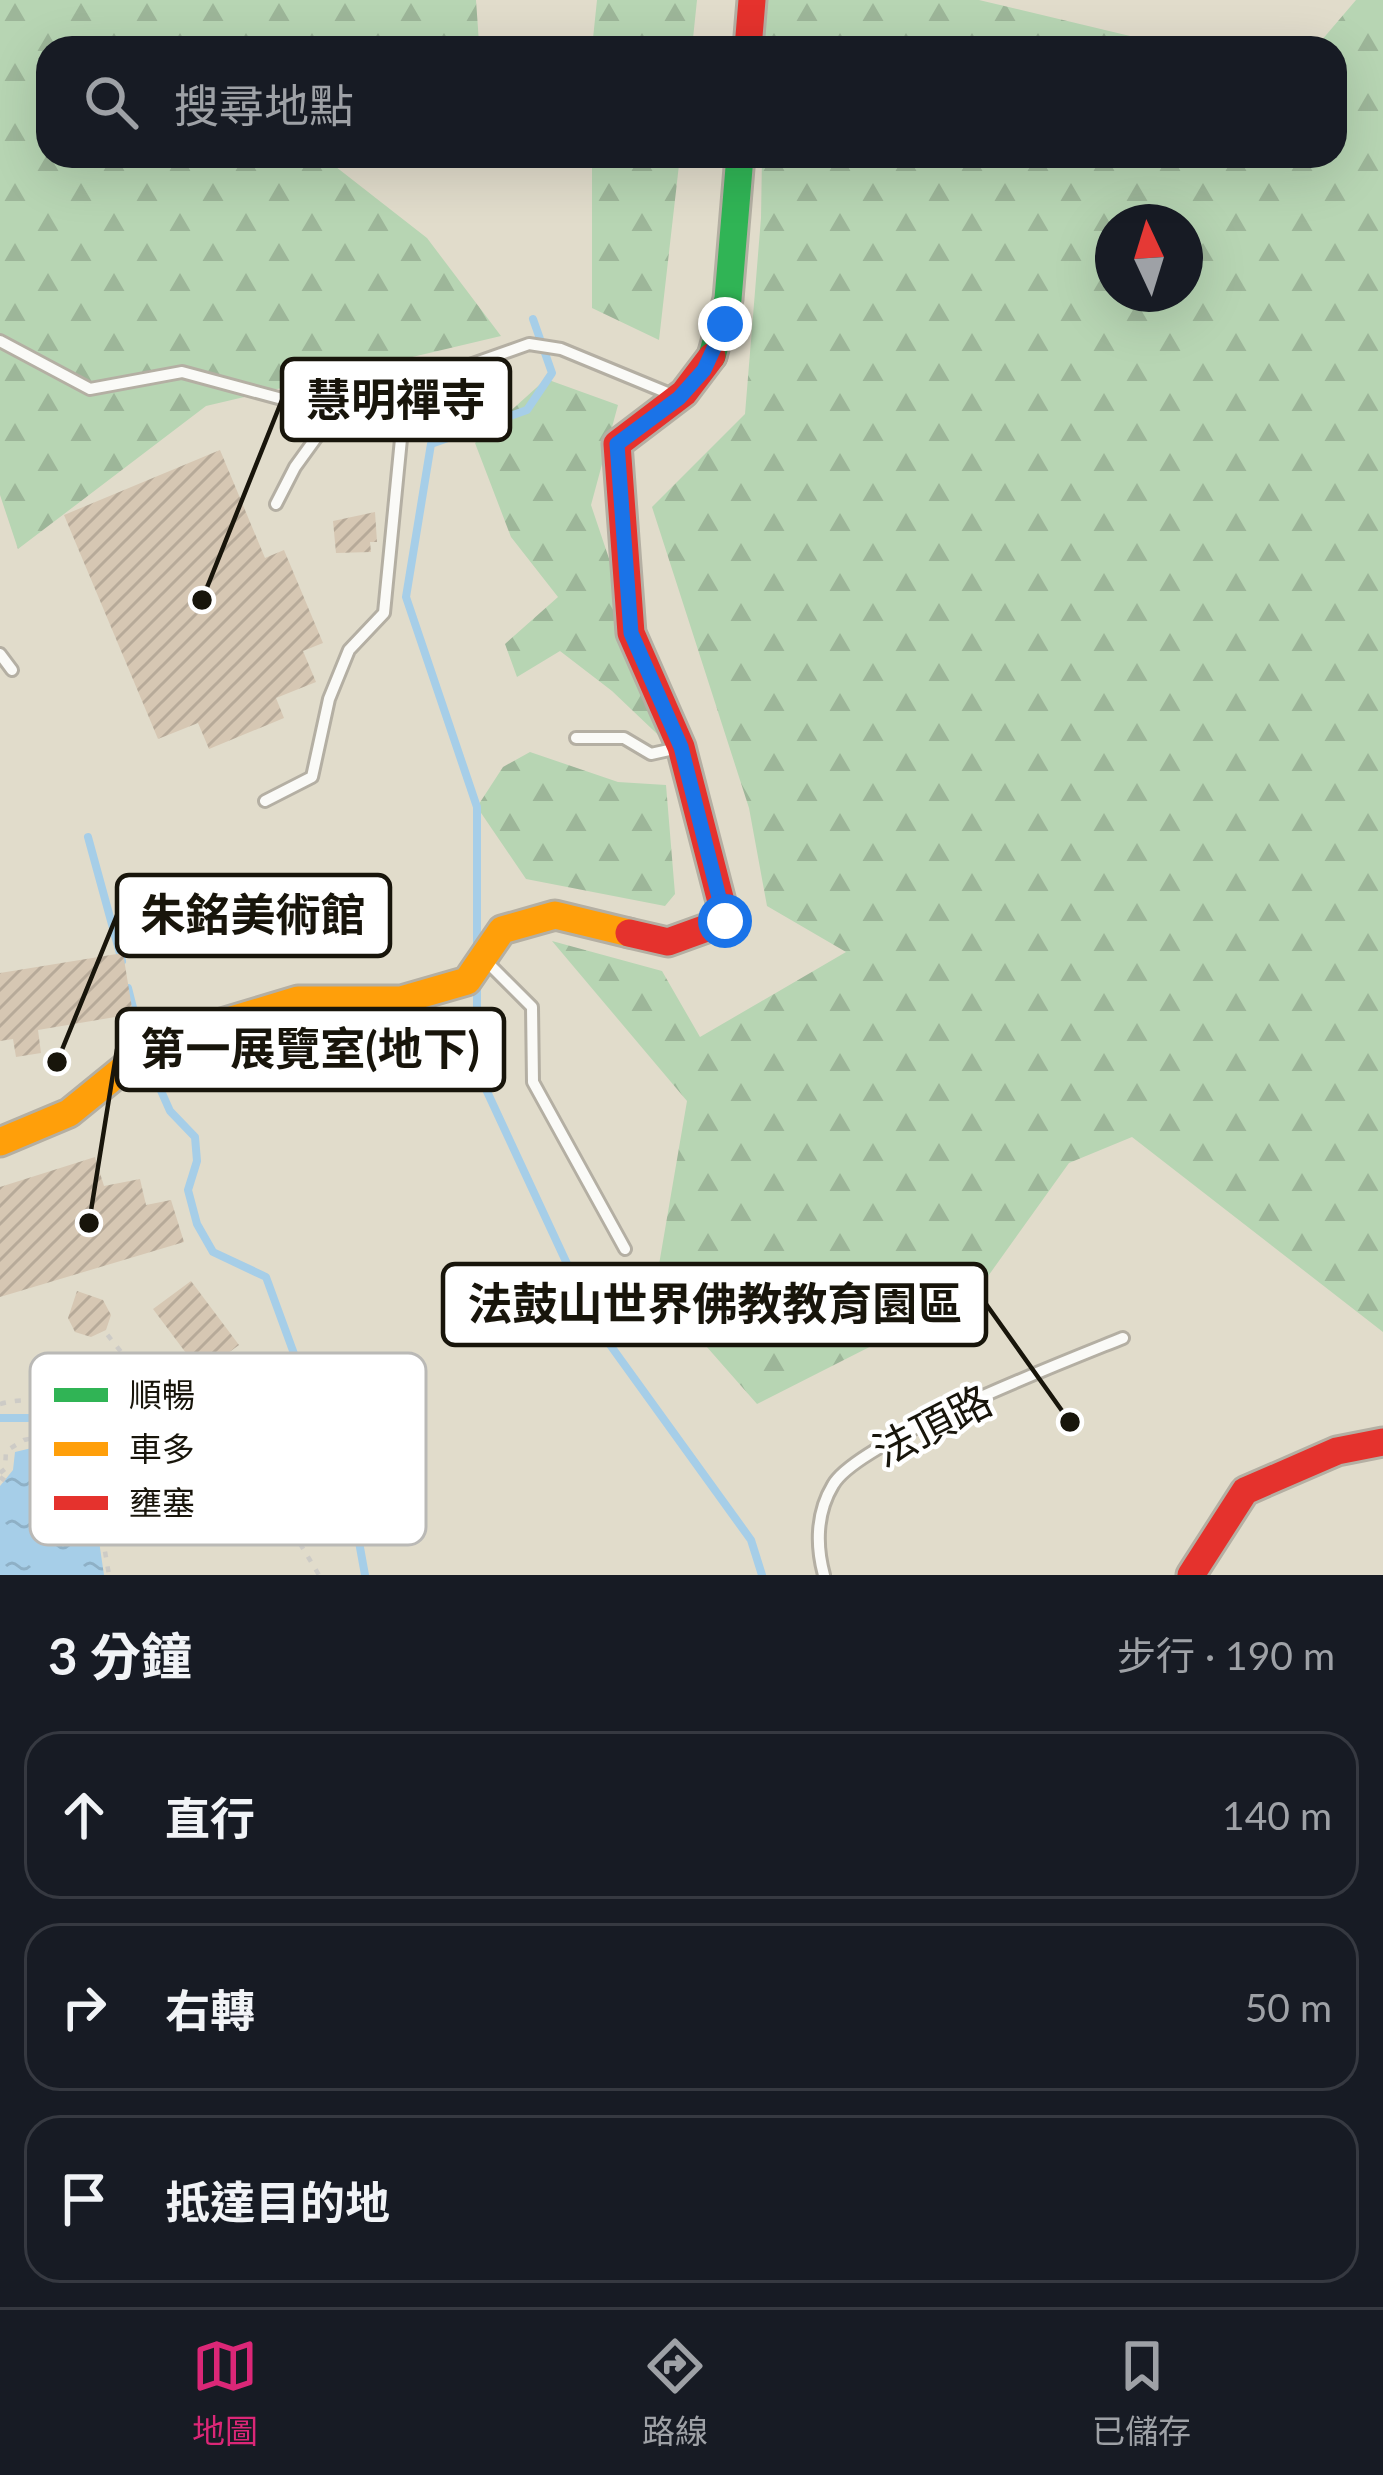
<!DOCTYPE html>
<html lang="zh-TW">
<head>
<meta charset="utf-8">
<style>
	:root { --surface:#171b24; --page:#242831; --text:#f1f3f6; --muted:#9ea1a6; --line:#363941; --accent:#db2777 }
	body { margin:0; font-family:Lato,"Noto Sans TC",sans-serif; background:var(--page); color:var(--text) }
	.compass { position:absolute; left:1095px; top:204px; width:108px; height:108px; border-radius:50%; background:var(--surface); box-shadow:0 12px 48px #0002; rotate:356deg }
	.stop { position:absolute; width:36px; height:36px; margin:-27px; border:9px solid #1a73e8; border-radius:50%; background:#fff }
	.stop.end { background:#1a73e8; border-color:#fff; box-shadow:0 3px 12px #0008 }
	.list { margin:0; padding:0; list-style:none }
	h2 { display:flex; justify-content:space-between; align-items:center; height:156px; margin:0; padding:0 48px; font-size:51px }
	h2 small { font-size:39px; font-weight:400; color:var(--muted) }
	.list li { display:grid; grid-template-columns:78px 1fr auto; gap:36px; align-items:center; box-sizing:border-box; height:168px; margin:0 24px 24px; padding:0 24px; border:3px solid var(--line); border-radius:36px }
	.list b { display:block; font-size:45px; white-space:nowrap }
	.list em { font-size:39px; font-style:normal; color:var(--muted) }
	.icon { flex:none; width:66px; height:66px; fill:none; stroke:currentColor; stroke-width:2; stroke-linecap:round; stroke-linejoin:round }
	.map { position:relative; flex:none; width:1383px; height:1575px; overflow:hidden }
	.search { position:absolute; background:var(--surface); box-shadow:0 12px 48px #0002; left:36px; right:36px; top:36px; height:132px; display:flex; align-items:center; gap:30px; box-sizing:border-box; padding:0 42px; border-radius:36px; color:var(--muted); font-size:45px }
	.sheet { height:732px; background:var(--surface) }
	nav { display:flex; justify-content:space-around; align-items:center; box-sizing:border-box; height:168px; border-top:3px solid var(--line); background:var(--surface); font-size:33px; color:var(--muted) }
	nav a { display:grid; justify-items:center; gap:6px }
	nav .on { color:var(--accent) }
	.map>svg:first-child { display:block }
</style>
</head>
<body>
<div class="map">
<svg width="1383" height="1575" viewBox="0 0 1383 1575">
	<defs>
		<pattern id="forest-firs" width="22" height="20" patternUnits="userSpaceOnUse" patternTransform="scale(3)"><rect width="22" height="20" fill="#b7d5b3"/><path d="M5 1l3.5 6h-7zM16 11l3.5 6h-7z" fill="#9db699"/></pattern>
		<pattern id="water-ripples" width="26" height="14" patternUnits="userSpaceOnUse" patternTransform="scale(3)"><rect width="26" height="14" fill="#a6cee8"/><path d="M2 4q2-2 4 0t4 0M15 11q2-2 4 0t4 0" fill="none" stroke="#8eb0c6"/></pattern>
		<pattern id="building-hatch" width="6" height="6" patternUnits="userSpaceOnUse" patternTransform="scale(3)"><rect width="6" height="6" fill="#d6c7b3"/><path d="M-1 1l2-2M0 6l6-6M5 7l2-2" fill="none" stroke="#b7aa99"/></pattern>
	</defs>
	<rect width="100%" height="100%" fill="#e1dccb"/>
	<path fill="url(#forest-firs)" fill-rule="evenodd" d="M0,0H476L479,43L462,48H48V156H322L427,238L501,336L206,406L18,549L0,495Z
		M597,0H697L692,48H592Z
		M763,0H979L1151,41L1157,48H763Z
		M1356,0H1383V1332L1132,1137L1069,1163L976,1293L757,1404L655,1288L687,1101L552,941L662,971L700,1037L846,952L767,906L749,808L652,507L745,414L761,218L762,156H1335V48H1315ZM1113,222H1185V294H1113Z
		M592,156H680L659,340L592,308Z
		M546,379L618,405L591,505L673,749L612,691L560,651L517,677L505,644L558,597L511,537L475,443Z
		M530,752L618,782L666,785L675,894L665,906L526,879L477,807L503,767Z"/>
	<path fill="url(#water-ripples)" d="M53,1443L66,1462L72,1506L99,1541L104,1575H0V1486L13,1470L15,1452Z"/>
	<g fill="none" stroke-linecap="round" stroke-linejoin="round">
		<path stroke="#a6cee8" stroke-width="8" d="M88,837L122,961
			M477,945V807L406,597L431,444L527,410L552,373L533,319
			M477,984V1070L595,1324L751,1540L762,1575
			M128,988L142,1043
			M146,1057L170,1111L195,1137L197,1161L188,1190L197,1224L213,1252L266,1277L308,1392L342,1448L365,1575
			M0,1418H42L106,1445L163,1493L303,1502L353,1515"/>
	</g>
	<path fill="url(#building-hatch)" d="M220,450L265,558L284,550L323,643L303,651L316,682L276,698L284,718L209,749L198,723L158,739L64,515Z
		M375,512L377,542H370L371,552L336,553L333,521Z
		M123,953L133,1014L38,1030L41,1053L16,1057L13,1039L0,1041V973Z
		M95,1157L104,1186L140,1179L146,1205L171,1200L184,1242L0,1297V1187Z
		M191,1281L239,1345L201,1373L153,1309Z
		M77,1291L103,1300L111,1315L106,1330L91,1337L75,1332L68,1318Z"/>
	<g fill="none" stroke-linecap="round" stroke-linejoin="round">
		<g stroke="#b4afa3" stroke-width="16">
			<path id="lane" d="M0,341L90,389L182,372L334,413L529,344L561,349L675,396
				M276,504L295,467L334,413
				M0,654L12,670
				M576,738H624L651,754L678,748
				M265,801L312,777L329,699L349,650L384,613L401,439L414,387
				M485,960L532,1007L533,1082L625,1249
				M824,1575C816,1546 816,1513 833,1485C858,1441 1069,1360 1123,1338"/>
		</g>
		<g stroke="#b4afa3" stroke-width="33">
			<path id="fast" d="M712,356L728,299L740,156"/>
		</g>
		<g stroke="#b4afa3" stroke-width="33">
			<path id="slow" d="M0,1142L69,1113L155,1043L298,1000H401L467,981L502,930L555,915L629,933"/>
		</g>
		<g stroke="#b4afa3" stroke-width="33">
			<path id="jam" d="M748,48L752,0
				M629,933L668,942L726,921L681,747L631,633L617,444L684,393L712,356
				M1191,1575L1245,1491L1337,1451L1383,1442"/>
		</g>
		<path stroke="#cdcbc6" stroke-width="4.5" stroke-dasharray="6 9" stroke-linecap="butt" d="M0,1404C97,1378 99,1499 172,1524C192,1531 224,1524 246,1525C262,1525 277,1529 293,1532L319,1575
			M66,1446L87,1432L125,1394L136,1393L126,1358L106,1333
			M0,1473L5,1469L6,1451L24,1440L56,1433L75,1463L78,1495L101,1528L109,1575
			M0,1477L8,1483
			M95,1518L132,1498"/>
		<use href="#lane" stroke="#fafaf7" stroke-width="10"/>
		<use href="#fast" stroke="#30b455" stroke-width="27"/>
		<use href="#slow" stroke="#ff9f0a" stroke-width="27"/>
		<use href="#jam" stroke="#e5322d" stroke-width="27"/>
	</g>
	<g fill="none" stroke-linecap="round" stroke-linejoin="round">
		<path stroke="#1a73e8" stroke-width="15" d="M725,324L704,370L679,398L617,444L631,633L681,747L725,921"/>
	</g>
	<g text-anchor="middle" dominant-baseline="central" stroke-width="9" stroke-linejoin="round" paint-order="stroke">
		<g font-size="42" fill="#18150b" stroke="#fff">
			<text transform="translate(932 1425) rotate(-27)">法頂路</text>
		</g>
	</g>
	<rect x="30" y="1353" width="396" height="192" rx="18" fill="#fff" stroke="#bab9b6" stroke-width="3"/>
	<rect x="54" y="1388" width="54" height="14" fill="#30b455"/>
	<rect x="54" y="1442" width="54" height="14" fill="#ff9f0a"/>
	<rect x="54" y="1496" width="54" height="14" fill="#e5322d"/>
	<g font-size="33" fill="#18150b">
		<text x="129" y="1407">順暢</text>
		<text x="129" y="1461">車多</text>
		<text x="129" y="1515">壅塞</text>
	</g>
	<path fill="none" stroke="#18150b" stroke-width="4.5" d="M202 600L282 400M57 1062L117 915M89 1223L117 1049M1070 1422L986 1304"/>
	<g fill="#18150b" stroke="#fff" stroke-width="4.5">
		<circle cx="202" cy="600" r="12"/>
		<circle cx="57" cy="1062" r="12"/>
		<circle cx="89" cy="1223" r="12"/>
		<circle cx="1070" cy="1422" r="12"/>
	</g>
	<g fill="#fff" stroke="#18150b" stroke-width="4.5">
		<rect x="282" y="359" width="228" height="81" rx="12"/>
		<rect x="117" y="875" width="273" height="81" rx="12"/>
		<rect x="117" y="1009" width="387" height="81" rx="12"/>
		<rect x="443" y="1264" width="543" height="81" rx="12"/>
	</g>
	<g font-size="45" text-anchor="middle" font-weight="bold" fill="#18150b">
		<text x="396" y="416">慧明禪寺</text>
		<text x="253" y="931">朱銘美術館</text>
		<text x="310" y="1065">第一展覽室(地下)</text>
		<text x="715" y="1320">法鼓山世界佛教教育園區</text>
	</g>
</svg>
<svg class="compass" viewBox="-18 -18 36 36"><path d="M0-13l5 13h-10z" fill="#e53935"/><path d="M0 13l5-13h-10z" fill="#9ea1a6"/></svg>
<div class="stop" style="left:725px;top:921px"></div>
<div class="stop end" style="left:725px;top:324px"></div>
<div class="search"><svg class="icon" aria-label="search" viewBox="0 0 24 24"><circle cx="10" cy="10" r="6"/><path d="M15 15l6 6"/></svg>搜尋地點</div>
</div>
<section class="sheet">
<h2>3 分鐘<small>步行 · 190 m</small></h2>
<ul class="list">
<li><svg class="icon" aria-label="ahead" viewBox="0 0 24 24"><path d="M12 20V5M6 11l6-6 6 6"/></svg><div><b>直行</b></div><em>140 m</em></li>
<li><svg class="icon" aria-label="right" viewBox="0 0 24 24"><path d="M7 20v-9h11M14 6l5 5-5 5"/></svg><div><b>右轉</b></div><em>50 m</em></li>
<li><svg class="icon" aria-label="arrive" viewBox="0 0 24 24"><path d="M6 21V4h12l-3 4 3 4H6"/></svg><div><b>抵達目的地</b></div></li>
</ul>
</section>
<nav>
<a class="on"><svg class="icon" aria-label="map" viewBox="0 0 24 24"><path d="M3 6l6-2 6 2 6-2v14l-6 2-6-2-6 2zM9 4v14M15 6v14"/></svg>地圖</a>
<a><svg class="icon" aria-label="directions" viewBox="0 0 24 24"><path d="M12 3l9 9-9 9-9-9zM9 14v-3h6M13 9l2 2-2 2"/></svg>路線</a>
<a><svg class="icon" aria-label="saved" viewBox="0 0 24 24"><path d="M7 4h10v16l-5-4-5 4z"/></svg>已儲存</a>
</nav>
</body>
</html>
